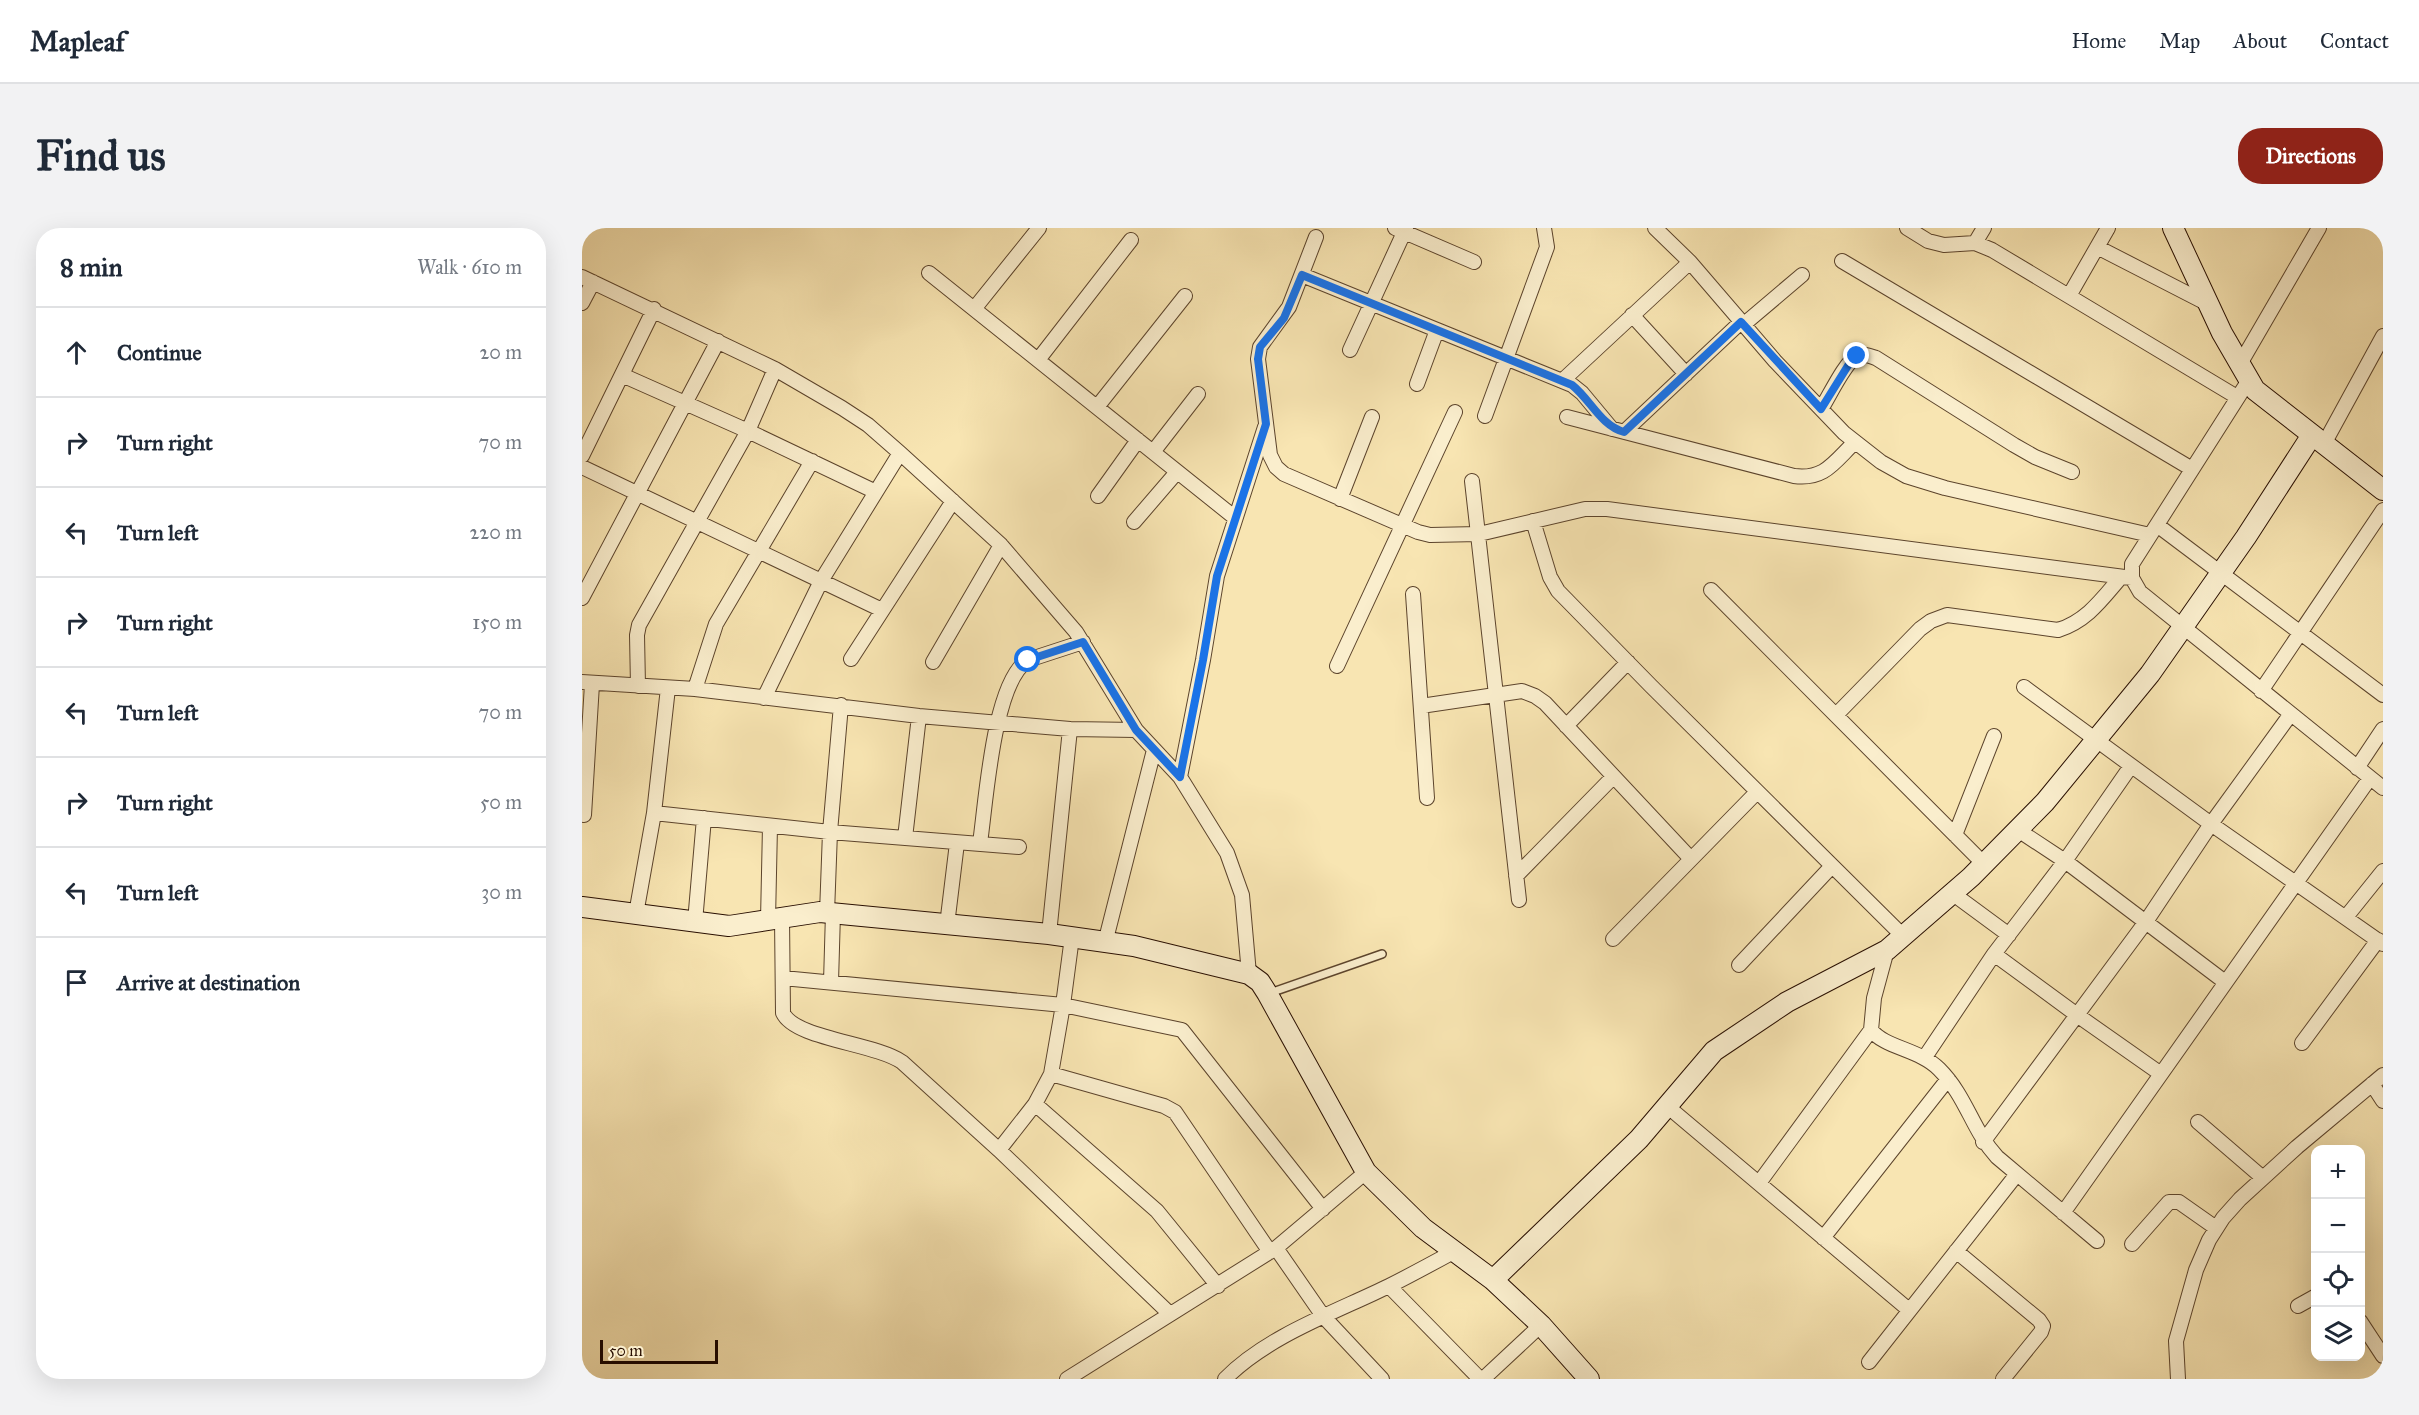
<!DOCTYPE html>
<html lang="en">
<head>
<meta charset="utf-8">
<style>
	:root { --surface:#fff; --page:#f2f2f3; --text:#1f2937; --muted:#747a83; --line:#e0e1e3; --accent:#8f2418 }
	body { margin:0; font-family:"IM FELL Great Primer",serif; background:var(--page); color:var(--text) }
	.controls { position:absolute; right:18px; bottom:18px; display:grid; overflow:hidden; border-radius:12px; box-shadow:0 6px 24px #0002 }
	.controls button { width:54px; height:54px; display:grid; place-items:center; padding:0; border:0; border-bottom:2px solid var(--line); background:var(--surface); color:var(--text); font:30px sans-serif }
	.scale { position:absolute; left:18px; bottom:15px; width:118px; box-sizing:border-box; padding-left:6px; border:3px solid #280e00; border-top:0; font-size:16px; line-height:21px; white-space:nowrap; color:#280e00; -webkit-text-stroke:4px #faeecd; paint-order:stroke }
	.stop { position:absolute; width:18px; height:18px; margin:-14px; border:4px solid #1a73e8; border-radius:50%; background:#fff }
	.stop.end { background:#1a73e8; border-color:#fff; box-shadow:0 2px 6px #0008 }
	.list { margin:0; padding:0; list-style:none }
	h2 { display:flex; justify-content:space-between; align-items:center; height:78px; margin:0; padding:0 24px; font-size:26px }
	h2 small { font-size:20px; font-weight:400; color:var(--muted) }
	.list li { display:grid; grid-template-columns:39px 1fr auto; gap:18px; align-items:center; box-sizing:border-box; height:90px; padding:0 24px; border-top:2px solid var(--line) }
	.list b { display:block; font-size:22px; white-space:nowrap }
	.list em { font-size:20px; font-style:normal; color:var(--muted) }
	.icon { flex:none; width:33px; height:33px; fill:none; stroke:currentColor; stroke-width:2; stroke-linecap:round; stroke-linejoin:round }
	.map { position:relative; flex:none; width:1801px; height:1151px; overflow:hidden; border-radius:24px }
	header { display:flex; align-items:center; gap:36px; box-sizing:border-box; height:84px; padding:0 30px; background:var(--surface); border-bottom:2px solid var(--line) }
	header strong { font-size:28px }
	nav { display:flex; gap:33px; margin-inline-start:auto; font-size:21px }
	.intro { display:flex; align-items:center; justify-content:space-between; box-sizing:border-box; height:144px; padding:0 36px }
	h1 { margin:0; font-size:42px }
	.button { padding:15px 27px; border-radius:24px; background:var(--accent); color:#fff; font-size:21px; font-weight:700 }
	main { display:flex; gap:36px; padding:0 36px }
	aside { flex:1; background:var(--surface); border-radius:24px; box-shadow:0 6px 24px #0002 }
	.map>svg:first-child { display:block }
</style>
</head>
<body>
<header>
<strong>Mapleaf</strong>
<nav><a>Home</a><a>Map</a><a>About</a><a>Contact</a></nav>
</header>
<div class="intro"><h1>Find us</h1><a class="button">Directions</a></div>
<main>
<aside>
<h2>8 min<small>Walk · 610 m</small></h2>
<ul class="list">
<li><svg class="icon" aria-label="ahead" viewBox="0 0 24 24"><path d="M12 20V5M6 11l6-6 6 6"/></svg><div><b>Continue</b></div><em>20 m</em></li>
<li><svg class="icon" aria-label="right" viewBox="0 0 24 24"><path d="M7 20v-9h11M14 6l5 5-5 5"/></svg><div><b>Turn right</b></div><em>70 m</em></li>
<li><svg class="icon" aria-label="left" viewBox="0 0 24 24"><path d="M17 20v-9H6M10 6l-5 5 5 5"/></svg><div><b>Turn left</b></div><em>220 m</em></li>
<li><svg class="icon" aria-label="right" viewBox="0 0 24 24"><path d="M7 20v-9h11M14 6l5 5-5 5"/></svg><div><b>Turn right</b></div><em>150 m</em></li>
<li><svg class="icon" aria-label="left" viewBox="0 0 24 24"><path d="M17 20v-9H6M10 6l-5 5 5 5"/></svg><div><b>Turn left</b></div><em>70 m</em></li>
<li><svg class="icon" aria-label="right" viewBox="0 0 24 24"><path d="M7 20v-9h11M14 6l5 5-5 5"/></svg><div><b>Turn right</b></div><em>50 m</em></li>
<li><svg class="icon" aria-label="left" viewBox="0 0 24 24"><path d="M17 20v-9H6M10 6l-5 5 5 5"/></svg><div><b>Turn left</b></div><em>30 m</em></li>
<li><svg class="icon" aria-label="arrive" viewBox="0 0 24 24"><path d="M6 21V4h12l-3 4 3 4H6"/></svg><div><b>Arrive at destination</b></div></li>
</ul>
</aside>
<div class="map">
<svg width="1801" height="1151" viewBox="0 0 1801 1151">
	<rect width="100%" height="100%" fill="#f8e5b2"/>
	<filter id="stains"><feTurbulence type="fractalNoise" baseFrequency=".00333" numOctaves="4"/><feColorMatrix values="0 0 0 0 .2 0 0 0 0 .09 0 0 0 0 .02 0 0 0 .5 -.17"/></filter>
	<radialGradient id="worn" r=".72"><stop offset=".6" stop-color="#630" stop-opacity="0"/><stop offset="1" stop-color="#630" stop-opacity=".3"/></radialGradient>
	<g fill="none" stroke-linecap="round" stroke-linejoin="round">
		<g stroke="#5c442c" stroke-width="10">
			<path id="lane" d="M688,765L800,726"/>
		</g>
		<g stroke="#5c442c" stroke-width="16">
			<path id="street" d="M813,0L892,34
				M1073,0L1108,34L1193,133L1262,205L1299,234L1324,248L1363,260L1568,307
				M1325,0L1346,13L1362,17L1393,15L1410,22L1655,169
				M734,9L707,79L678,119L676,131L688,227L694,239L702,246L836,304L848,307L897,306L1003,281H1025L1550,350
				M1393,15L1402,0
				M1515,19L1626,76
				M1260,33L1610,241
				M347,45L652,289
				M720,47L990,157L1000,165L1030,201
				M0,49L193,141L260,180L286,197L318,225L419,317L494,404L554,502L598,549L645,625L660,667L667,746
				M1487,68L1526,0
				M0,75L11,54
				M392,81L457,0
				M1050,87L1104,146
				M1161,97L1220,47
				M768,122L824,0
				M456,132L549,12
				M1658,136L1737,0
				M40,147L166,203L294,264
				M1667,152L1550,336V350L1558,364L1801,560
				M980,153L1108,34
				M835,156L855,102
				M515,179L603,68
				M1239,181C1247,169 1263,134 1275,128C1281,125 1288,128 1294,130L1432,217L1453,229L1490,244
				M903,188L965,19L962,0
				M985,189L1212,248C1243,252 1252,234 1273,214
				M1042,204L1159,94
				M1742,216L1801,108
				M571,224L616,166
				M0,228L72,81
				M0,239L300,382
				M890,253L937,672
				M516,268L556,212
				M758,271L790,189
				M951,293L968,349L976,363L1069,458L1321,708
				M552,294L595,244
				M1575,297L1801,467
				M1129,362L1402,636
				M831,366L845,570
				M0,370L136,113
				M269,431L371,273
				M351,434L419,317
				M755,438L873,184
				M0,454L113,461L337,488L488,501L554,502
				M56,458L55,407L57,397L166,203L193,141
				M1442,459L1629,596L1801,716
				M113,461L134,396L230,233
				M1679,463L1801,282
				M182,470L239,353L318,225
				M839,478L940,463L953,468L963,475L1109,631
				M1254,487L1338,401L1349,393L1365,387L1476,402C1505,393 1520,371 1539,349
				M984,498L1046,434
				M1775,540L1801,501
				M598,549L621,432L635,348L683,199
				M72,585L248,604L437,619
				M2,587L10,456
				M1436,602L1483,633L1643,754
				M1373,607L1412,508
				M323,610L337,488
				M398,615C404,575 411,454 446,432L501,414
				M934,648L1031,549
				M1370,665L1427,707
				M245,685L248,604L259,477
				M54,686L72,585L86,460
				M1764,689L1801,643
				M200,690L201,785C213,811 292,815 320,834L417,922L588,1086
				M186,692L188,598
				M113,694L122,590
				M365,697L375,615
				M467,706L488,501
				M1031,711L1175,564
				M523,715L572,522
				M1305,722L1292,770L1289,802C1303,820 1337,821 1357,841C1385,869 1390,902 1415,929L1515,1013
				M1412,726L1495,787L1579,846
				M1157,737L1250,638
				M201,750L481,777L600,802L741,981
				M249,754L251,685
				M1720,815L1796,712
				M1343,829L1412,726L1483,633L1549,538
				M469,846L582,878L593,884L688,1024
				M1790,856L1801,873
				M453,876L575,983L636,1058
				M1085,878L1327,1082
				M1616,894L1681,950
				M1401,914L1563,695L1629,596L1708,487
				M417,922L453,876L469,846L481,777L490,709
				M1177,955L1289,802
				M1481,985L1788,550
				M1241,1010L1366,851
				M1550,1016L1587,974H1597L1634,1000
				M694,1020L741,1088L800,1151
				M1374,1023L1457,1092L1461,1098L1459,1104L1421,1151
				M807,1058L898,1151
				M1716,1078L1734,1068
				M1778,1093L1801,1128
				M1287,1134L1435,946
				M485,1151L694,1020L784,944
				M643,1151C685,1108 754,1084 807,1058C829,1047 851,1035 873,1023
				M901,1151L959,1097
				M1596,1151L1594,1113L1614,1042L1627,1012L1641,990L1658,971L1715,919L1801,847"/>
		</g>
		<g stroke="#280e00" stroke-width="22">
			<path id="secondary" d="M1591,0L1640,105L1673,162L1801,262
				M0,679L147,698L238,684L467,706L552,718L667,746L678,754L685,765L784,944L841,1000L911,1052L959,1097L1007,1151
				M911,1052L1057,911L1132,823L1205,774L1305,722L1389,649L1463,574L1568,446L1664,309L1730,207"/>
		</g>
		<use href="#lane" stroke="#faeecd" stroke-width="7"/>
		<use href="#street" stroke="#faeecd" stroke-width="14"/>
		<use href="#secondary" stroke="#faeecd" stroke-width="20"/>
	</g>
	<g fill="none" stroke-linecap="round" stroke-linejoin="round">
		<path stroke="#1a73e8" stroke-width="8" d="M446,432L501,414L554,502L598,549L621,432L635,348L684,196L676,131L678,119L702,90L720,47L990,157C1008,171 1019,198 1042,204L1159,94L1239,181L1267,136L1275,128"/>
	</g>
	<rect width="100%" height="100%" filter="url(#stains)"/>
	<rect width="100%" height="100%" fill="url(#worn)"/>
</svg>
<div class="controls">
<button>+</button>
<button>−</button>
<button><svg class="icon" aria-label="locate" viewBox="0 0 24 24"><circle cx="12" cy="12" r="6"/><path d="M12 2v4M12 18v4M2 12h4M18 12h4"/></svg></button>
<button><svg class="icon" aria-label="layers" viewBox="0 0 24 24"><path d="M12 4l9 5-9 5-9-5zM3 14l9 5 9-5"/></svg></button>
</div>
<div class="scale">50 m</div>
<div class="stop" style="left:446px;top:432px"></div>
<div class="stop end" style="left:1275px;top:128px"></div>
</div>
</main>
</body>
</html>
